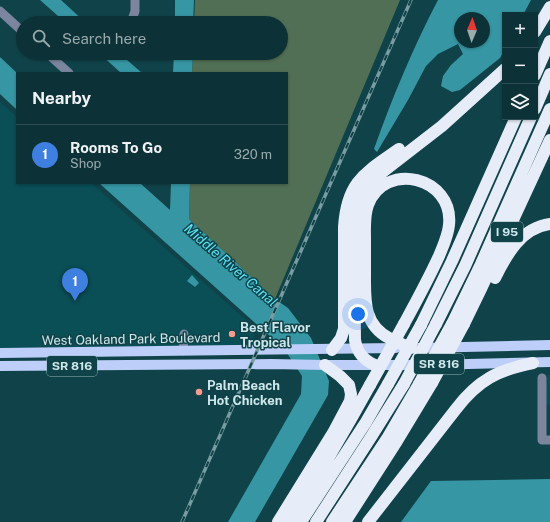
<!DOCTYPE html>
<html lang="en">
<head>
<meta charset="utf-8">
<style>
	:root { --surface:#0c3237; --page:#153a3f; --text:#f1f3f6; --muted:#9aaaad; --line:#2c4d52; --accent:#1a73e8 }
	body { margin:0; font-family:"Public Sans",sans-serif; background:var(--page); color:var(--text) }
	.controls { position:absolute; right:12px; top:12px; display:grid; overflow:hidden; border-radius:0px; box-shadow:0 1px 3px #0004 }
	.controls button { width:36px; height:36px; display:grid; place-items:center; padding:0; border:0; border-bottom:1px solid var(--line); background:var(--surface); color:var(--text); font:20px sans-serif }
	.compass { position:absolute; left:454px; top:12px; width:36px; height:36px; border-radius:50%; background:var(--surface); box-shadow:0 1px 3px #0004; rotate:2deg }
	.you { position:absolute; left:358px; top:314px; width:14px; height:14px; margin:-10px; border:3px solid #fff; border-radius:50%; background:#1a73e8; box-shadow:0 0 0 6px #1a73e833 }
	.badge { display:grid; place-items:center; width:26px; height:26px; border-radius:50%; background:var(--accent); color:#fff; font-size:13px; font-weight:700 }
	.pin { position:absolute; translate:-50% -33px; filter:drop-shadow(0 1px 2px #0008) }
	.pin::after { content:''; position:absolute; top:21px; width:14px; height:12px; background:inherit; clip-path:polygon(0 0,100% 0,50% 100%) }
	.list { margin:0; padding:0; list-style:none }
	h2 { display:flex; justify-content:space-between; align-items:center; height:52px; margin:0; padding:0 16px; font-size:17px }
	h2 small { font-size:13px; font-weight:400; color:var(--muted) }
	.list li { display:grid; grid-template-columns:26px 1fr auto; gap:12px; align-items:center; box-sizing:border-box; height:60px; padding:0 16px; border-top:1px solid var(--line) }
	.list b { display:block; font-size:15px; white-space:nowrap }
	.list p { margin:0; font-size:13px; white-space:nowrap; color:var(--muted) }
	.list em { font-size:13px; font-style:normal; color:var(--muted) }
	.icon { flex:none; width:22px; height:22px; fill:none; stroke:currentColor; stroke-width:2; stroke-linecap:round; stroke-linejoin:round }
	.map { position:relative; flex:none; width:550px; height:522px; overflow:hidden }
	.search { position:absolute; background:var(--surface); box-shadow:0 1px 3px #0004; left:16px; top:16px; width:272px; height:44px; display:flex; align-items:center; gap:10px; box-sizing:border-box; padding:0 14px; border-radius:22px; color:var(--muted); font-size:15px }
	.panel { position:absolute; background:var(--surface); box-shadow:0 1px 3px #0004; left:16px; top:72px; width:272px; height:112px; border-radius:0px }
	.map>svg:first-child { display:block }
</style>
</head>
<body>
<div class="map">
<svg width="550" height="522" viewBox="0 0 550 522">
	<rect width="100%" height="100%" fill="#104349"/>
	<path fill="#0a4e56" d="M0,102L17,117V183H91L254,327L253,347L0,349Z
		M547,375H550V405H546Z"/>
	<path fill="#516f54" d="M195,0H400L275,299L189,219L190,183H287V73H192L193,53H281V23H194Z"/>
	<path fill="#3696a3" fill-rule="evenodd" d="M40,0H61L86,23H66Z
		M175,0H194L193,23H175Z
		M438,0H531L523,15H505V49L500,58L460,90L452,92L441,86L443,76L451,65L463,54L458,44L438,54L426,66L408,100L377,152L374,149C392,98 413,48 438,0ZM460,18H484V42H460Z
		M99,53H119L142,73H121Z
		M174,53H193L192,73H173Z
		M0,57L17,73V110L0,94Z
		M99,183H140L170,210L171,183H190L189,219L275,299L288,308L311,338L329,381L328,395L255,522H228L301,394L302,376L279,341L273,339Z
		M192,275L199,283L195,287L187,281Z
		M550,479V522H401L431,481Z"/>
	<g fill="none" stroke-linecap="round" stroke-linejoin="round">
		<path stroke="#7b859e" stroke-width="9" d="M0,11L23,32
			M131,23L135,11V0
			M47,53L69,73
			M183,351L184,334
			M542,378V440H550"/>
		<path stroke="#bdcef8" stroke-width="10" d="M418,348L550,345
			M0,353L396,348
			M0,366L271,364L325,365H426L550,362"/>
		<path stroke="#e6ecf8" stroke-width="12" d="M535,32L550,7
			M535,75L550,41
			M535,109L550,74
			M495,278C507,254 521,228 550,224
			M404,324C416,302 428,280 439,256C443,246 448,236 449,225C454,177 385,160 368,205C364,216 365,227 365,238C365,250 365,262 365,274C365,300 363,324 389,338C396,342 404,345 411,348
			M436,324L465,266L531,117
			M452,324L481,264L550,109
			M464,324L481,289L550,140
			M421,325L452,261L516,117
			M332,350L341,338L344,329V227C347,181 365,173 399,149
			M375,365C364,360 357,353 355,340L354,225C355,208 359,194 371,181L442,126L505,69
			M278,522L333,433L350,401L351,394L349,385L340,376L325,365
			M291,522L351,419L370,385
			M301,522L366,422L388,384
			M316,522L371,437L404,384
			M332,522L388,437L419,384
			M345,522L397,441L432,383
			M368,522L456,409C478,380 498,370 533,363"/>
		<g stroke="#789ca1" stroke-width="3.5">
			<path id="rail" d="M182,522L411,0"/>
		</g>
		<use href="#rail" stroke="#104349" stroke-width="2" stroke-dasharray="6" stroke-linecap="butt"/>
		<path stroke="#e6ecf8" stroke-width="12" d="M432,383L464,324
			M388,384L421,325
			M404,384L436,324
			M419,384L452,324
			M370,385L404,324"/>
	</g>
	<g fill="#f59c91" stroke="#104349" stroke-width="1.5">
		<circle cx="232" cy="334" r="4"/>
		<circle cx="199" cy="392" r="4"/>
	</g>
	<g text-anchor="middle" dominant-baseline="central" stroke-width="3" stroke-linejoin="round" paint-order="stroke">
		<g fill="#104349" stroke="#96b6ba" stroke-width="1">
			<rect x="491" y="222" width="32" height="20" rx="3"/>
			<rect x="414" y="354" width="50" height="20" rx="3"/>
			<rect x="47" y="356" width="50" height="20" rx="3"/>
		</g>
		<g font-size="12" font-weight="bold" fill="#cfe8eb">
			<text x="507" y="232">I 95</text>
			<text x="439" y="364">SR 816</text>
			<text x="72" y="366">SR 816</text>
		</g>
		<g font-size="13" font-weight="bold" fill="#cfe8eb" stroke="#104349" text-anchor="start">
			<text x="240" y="327">Best Flavor<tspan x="240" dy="15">Tropical</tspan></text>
			<text x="207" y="385">Palm Beach<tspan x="207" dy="15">Hot Chicken</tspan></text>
		</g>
		<g font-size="13" fill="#cfe8eb" stroke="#104349">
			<text transform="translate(131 339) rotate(-1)">West Oakland Park Boulevard</text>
		</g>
		<g font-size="14" font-style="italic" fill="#5be3f5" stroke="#104349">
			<text transform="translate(231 265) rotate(41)">Middle River Canal</text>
		</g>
	</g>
</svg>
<div class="controls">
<button>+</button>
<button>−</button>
<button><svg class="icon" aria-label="layers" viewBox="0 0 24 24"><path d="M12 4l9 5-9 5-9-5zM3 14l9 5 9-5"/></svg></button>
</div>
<svg class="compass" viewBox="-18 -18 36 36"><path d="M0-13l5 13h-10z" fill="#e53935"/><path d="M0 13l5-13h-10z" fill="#9aaaad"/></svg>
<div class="you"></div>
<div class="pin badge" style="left:75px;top:301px;background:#3f7fe0">1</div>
<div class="search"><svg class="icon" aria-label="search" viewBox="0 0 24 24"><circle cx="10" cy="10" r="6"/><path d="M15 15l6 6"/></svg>Search here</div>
<section class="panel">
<h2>Nearby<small></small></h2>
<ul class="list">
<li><span class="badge" style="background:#3f7fe0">1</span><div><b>Rooms To Go</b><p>Shop</p></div><em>320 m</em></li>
</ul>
</section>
</div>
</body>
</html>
